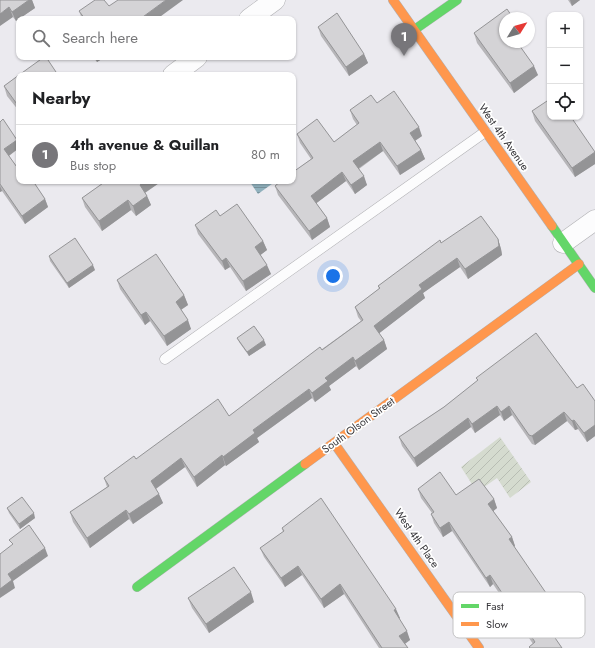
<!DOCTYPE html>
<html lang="en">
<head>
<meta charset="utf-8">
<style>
	:root { --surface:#fff; --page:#f2f2f2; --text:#202124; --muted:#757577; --line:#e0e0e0; --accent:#77767a }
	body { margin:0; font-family:Jost,sans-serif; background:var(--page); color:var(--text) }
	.controls { position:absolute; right:12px; top:12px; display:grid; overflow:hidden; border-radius:8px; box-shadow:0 1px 3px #0004 }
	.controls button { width:36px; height:36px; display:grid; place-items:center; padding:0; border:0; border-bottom:1px solid var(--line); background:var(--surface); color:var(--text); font:20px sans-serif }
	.compass { position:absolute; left:499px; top:12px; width:36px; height:36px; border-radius:50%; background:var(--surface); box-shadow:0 1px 3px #0004; rotate:53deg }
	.you { position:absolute; left:333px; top:276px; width:14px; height:14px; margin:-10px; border:3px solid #fff; border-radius:50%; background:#1a73e8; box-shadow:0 0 0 6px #1a73e833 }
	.badge { display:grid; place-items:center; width:26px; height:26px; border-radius:50%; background:var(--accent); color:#fff; font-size:13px; font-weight:700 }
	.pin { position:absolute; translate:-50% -33px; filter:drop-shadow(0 1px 2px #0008) }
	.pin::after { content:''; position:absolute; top:21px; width:14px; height:12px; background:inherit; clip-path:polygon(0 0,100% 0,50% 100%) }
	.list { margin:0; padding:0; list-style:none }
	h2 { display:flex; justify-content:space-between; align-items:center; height:52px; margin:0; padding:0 16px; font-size:17px }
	h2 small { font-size:13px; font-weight:400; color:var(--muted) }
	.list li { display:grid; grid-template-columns:26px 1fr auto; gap:12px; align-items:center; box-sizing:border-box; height:60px; padding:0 16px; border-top:1px solid var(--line) }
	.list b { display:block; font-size:15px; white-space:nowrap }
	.list p { margin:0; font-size:13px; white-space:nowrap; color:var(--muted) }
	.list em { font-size:13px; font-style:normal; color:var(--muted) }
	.icon { flex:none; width:22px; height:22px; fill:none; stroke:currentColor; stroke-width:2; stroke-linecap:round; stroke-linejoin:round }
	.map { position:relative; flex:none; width:595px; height:648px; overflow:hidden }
	.search { position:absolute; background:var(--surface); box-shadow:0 1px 3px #0004; left:16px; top:16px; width:280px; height:44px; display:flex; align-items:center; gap:10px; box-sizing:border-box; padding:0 14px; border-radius:8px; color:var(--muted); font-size:15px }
	.panel { position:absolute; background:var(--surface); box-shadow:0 1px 3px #0004; left:16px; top:72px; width:280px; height:112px; border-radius:8px }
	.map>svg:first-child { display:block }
</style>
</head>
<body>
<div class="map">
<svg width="595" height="648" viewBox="0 0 595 648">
	<defs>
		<pattern id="garden-furrows" width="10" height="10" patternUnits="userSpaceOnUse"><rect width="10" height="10" fill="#d5dbcf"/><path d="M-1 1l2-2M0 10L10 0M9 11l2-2" fill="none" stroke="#b8bdb3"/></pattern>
		<pattern id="water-rules" width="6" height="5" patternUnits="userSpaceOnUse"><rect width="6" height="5" fill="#90b1bd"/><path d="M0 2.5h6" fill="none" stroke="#77919b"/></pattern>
	</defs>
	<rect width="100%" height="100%" fill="#ebeaef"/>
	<path fill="url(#garden-furrows)" d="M500,437L531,482L510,498L497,478L477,492L461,467Z"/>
	<path fill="url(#water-rules)" d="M252,181H276L258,194L250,182Z"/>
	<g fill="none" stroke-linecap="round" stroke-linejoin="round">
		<g stroke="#b1b1b4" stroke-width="11">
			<path id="lane" d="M165,359L485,132"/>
		</g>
		<g stroke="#b1b1b4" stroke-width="21">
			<path id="street" d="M249,19L275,0
				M173,75L197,57
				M563,243L595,220"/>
		</g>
		<g stroke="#b1b1b4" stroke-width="10">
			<path id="fast" d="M414,30L457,0
				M552,226L595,288
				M137,587L305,464"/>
		</g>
		<g stroke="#b1b1b4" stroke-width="10">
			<path id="slow" d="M393,0L552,226
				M334,443L479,648
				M305,464L579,264"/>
		</g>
		<use href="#lane" stroke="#fcfcfd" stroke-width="10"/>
		<use href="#street" stroke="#fcfcfd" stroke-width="20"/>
		<use href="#fast" stroke="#63d668" stroke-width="9"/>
		<use href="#slow" stroke="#ff974d" stroke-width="9"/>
	</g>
	<path fill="#b6b5b8" d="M0,0H32L35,8L16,21Z
		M568,0H580L572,6Z
		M109,6L157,19H82L79,11Z
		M318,27L364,54L368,63L349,76L321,36Z
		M474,33L505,42L538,75L514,93L477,43Z
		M93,57H105L97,62Z
		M19,75V111L7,96L4,86Z
		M377,103L422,136L415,141L421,150L425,159L400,175L383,151L359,169L367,185L355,194L346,181L316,203L327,218L330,227L312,240L278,195L275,186L311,159L300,143L297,134L334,142L357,125L353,119L350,110Z
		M532,111L595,152V164L575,177L535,121Z
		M0,122L17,140L19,146V148L9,156L28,183L45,199L48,207L25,224L2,191L0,192Z
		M106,181H162L145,193L147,196L151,205L136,216L131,210L102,231L85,207L82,198Z
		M220,216L263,241L267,250L260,255L271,274L246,291L230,267L225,270L198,234L195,225Z
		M498,239L501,249L502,255L468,279L460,267L423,293L425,298L379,333L384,340L387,349L359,370L356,366L329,386L331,390L315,402L312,398L257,438L259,442L226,466L225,465L197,487L185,467L156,489L163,503L133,524L129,519L90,548L73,522L70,512L107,487L104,478L136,459L229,416L361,321L358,317L355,307L379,289L378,286L441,243Z
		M49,256L95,270L69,288L50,261Z
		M117,280L184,295L188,305L181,310L191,329L167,346L150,321L145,325L120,289Z
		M237,338L266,345L249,356L239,342Z
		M476,378L595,401V436L587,442L578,429L575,430L567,421L535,445L532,444L512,415L504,421L500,415L475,433L471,427L417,467L402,446L399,437L444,407L478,381Z
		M418,489L456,495L494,499L497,508L493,511L512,537L515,546L514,547L560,618L547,627L562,648H529V647L533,644L493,584L490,587L452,531L443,537L434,523L431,514L432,513L421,498Z
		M7,508L35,518L20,529L9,513Z
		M282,528L400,618L399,619L410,640L405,644L408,648H379L344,594L324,608L302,575L285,587L264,557L260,548L283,532Z
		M188,598L254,602L209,633L192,608Z"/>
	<path fill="#949496" d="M29,0H32L35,8L16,21L12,12Z
		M166,0H183L157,19H140Z
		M570,0H580L572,6Z
		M9,7L13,17L0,26V14Z
		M364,54L368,63L349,76L346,67Z
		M95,57H105L97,62Z
		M534,66L538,75L514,93L510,83Z
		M419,127L422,136L413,142L410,133Z
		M17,140L19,146V148L7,157L4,149Z
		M380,142L383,151L356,170L353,161Z
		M421,150L425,159L400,175L397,166Z
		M595,152V164L575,177L572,168Z
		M342,172L346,181L314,205L311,196Z
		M364,176L367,185L355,194L351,185Z
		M145,181H162L143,194L140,185Z
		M0,186L2,191L0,192Z
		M147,196L151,205L136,216L133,206Z
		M45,199L48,207L25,224L22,216Z
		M128,200L131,210L102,231L99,221Z
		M327,218L330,227L312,240L309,231Z
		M498,239L501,249L502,255L468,279L465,269Z
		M263,241L267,250L258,257L255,247Z
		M226,258L230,267L225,270L222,261Z
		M457,258L460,267L423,293L425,298L377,335L374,326L419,285Z
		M93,265L95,270L69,288L67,283Z
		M267,265L271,274L246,291L243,281Z
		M184,295L188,305L179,311L176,302Z
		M146,312L150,321L145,325L141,315Z
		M188,320L191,329L167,346L164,336Z
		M264,340L266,345L249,356L247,352Z
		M384,340L387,349L359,370L355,361Z
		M353,357L356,366L329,386L331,390L315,402L312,393L325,378Z
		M309,389L312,398L257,438L259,442L226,466L223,457L253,430Z
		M497,406L500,415L475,433L472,424Z
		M509,406L512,415L504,421L501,412Z
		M564,412L567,421L535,445L532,436Z
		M468,418L471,427L417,467L414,458Z
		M574,420L578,429L575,430L572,421Z
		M595,425V436L587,442L584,433Z
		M222,455L225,465L197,487L194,477Z
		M181,458L185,467L154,490L151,481Z
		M159,494L163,503L133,524L129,514Z
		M494,499L497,508L491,513L488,504Z
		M126,510L129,519L90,548L87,538Z
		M34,513L35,518L20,529L19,524Z
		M449,522L452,531L443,537L440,528Z
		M512,537L515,546L512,548L509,539Z
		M45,548L48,556L13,581L15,588L0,598V589L8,574Z
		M298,566L302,575L285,587L281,578Z
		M490,575L493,584L490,587L486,578Z
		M340,584L344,594L324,608L321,599Z
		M251,592L254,602L209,633L206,624Z
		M396,609L400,618L397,620L394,610Z
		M557,609L560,618L545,628L542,619Z
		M407,631L410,640L403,645L399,636Z"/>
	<path fill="#d4d3d6" stroke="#949496" d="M0,0H29L12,12L9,7L0,14Z
		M95,0H104L109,6L118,0H166L140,19H85L79,11Z
		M507,9L513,18H505V42H517L534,66L510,83L474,33Z
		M337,13L364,54L346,67L318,27Z
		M44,57H46L58,75H19Z
		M19,75V107L4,86Z
		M394,91L419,127L410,133L421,150L397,166L380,142L353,161L364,176L351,185L342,172L311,196L327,218L309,231L275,186L281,181H293V172L313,158L297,134L317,119L334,142L359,123L350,110L371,95L377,103Z
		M550,99V117H571L595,152L572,168L532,111Z
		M3,119L17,140L4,149L19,170V181H26L28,183L30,181H33L45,199L22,216L0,184V122Z
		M106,181H145L140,185L147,196L133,206L128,200L99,221L82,198Z
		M237,204L263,241L255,247L267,265L243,281L226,258L222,261L195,225L216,210L220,216Z
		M481,216L498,239L499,246L465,269L457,258L419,285L422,289L374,326L384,340L355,361L353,357L325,378L328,381L312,393L309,389L253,430L255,433L223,457L222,455L194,477L181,458L151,481L159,494L129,514L126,510L87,538L70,512L109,486L104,478L134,456L136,459L218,399L229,416L320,347L322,350L363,320L355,307L380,288L378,286L440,240L441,243Z
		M75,238L93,265L67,283L49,256Z
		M156,254L184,295L176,302L188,320L164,336L146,312L141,315L117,280Z
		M254,326L264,340L247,352L237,338Z
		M536,333L577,388L583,384L595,401V425L584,433L574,420L572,421L564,412L532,436L529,435L509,406L501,412L497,406L472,424L468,418L414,458L399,437L444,407L478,380L476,378Z
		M440,472L456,495L479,479L494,499L488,504L512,537L509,539L557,609L542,619L562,648H530L529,647L535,642L490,575L486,578L449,522L440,528L431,514L434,512L418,489Z
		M22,497L34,513L19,524L7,508Z
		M321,498L396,609L394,610L407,631L399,636L408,648H382L340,584L321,599L298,566L281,578L260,548L284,531L282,528Z
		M29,525L45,548L8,574L12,580L0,589V554L13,544L9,540Z
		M234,567L251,592L206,624L188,598Z"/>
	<g text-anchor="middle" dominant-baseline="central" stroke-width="3.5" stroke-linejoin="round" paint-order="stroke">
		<g font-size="11" fill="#38373b" stroke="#fff">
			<text transform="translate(504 137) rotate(55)">West 4th Avenue</text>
			<text transform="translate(358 425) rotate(-36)">South Olson Street</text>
			<text transform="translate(417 538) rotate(55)">West 4th Place</text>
		</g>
	</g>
	<rect x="453" y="592" width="132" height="46" rx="6" fill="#fff" stroke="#c3c3c4" stroke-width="1"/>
	<rect x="461" y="604" width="18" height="4" fill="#63d668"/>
	<rect x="461" y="622" width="18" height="4" fill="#ff974d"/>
	<g font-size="11" fill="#38373b">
		<text x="486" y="610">Fast</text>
		<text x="486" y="628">Slow</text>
	</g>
</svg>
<div class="controls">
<button>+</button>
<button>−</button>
<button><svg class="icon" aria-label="locate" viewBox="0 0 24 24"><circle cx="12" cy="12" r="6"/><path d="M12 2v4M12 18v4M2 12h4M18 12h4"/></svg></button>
</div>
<svg class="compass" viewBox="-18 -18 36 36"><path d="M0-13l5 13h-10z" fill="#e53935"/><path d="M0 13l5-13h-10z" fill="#757577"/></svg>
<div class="you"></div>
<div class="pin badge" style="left:404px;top:56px">1</div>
<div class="search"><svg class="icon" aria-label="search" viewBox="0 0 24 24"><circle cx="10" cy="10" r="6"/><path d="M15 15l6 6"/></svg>Search here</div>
<section class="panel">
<h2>Nearby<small></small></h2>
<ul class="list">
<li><span class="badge">1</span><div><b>4th avenue &amp; Quillan</b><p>Bus stop</p></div><em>80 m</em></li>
</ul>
</section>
</div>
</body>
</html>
